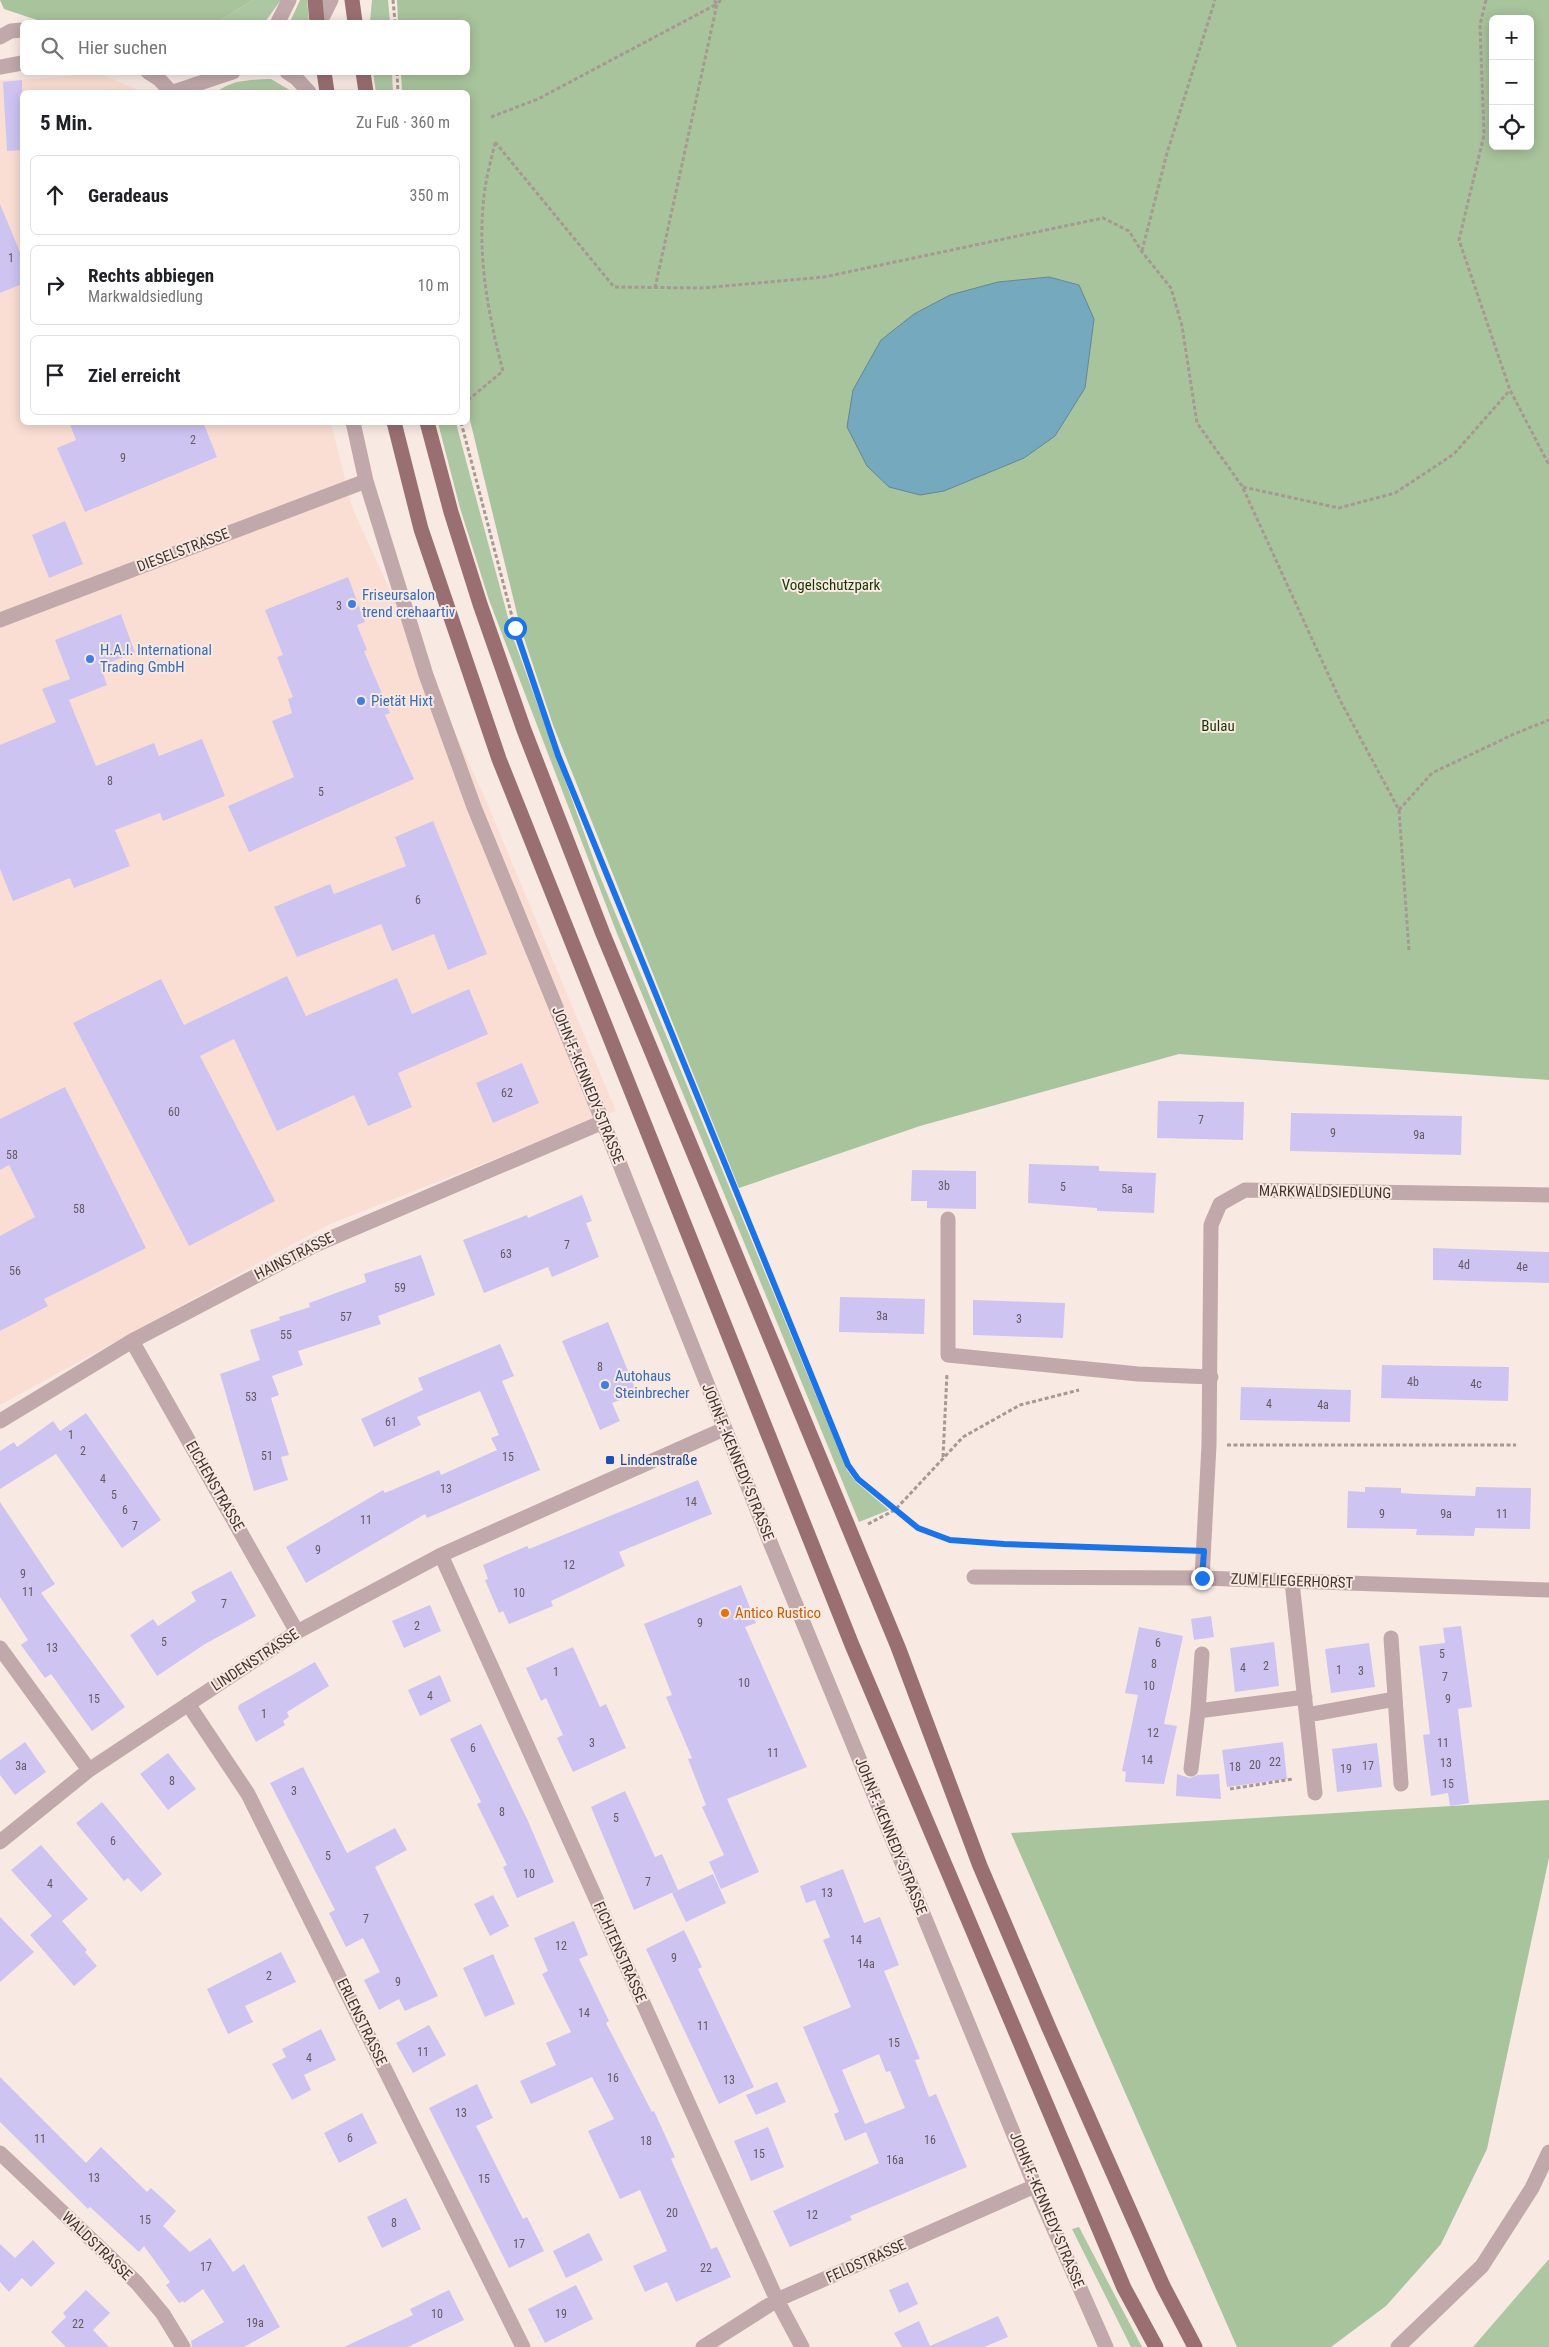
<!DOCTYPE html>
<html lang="de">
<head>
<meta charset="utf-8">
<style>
	:root { --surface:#fff; --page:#f2f2f2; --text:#202124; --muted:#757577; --line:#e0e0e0 }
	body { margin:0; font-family:"Roboto Condensed",sans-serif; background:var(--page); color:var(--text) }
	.controls { position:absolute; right:15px; top:15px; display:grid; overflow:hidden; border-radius:8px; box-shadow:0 2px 12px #0003 }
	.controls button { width:45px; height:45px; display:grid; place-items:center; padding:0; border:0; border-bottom:1px solid var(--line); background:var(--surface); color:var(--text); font:25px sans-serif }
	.stop { position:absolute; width:15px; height:15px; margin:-11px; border:4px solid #1a73e8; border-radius:50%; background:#fff }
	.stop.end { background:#1a73e8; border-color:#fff; box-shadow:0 1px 5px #0008 }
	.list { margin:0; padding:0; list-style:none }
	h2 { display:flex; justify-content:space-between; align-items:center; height:65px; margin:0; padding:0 20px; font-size:21px }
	h2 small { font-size:16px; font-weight:400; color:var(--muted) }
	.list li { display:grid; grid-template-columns:32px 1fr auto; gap:15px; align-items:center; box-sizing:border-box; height:80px; margin:0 10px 10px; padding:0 10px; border:1px solid var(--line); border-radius:8px }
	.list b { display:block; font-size:19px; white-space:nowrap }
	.list p { margin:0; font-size:16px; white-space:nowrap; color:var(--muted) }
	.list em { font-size:16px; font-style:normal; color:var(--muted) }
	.icon { flex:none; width:28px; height:28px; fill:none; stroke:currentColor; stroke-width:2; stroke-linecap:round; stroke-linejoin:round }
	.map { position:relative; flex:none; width:1549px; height:2347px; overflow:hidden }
	.search { position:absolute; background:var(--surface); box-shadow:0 2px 12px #0003; left:20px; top:20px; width:450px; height:55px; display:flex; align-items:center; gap:12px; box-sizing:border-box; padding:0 18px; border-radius:8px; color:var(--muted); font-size:19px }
	.panel { position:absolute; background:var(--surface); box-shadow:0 2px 12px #0003; left:20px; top:90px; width:450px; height:335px; border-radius:8px }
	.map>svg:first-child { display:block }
</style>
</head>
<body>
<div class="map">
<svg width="1549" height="2347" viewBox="0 0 1549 2347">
	<rect width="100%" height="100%" fill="#f9e9e3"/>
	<path fill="#fbded3" d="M99,73L143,92H22V422L331,423L352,507L485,798L616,1111L328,1225L0,1405V80L39,79Z"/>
	<path fill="#aec7a3" d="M253,0H281L265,22H218Z
		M300,0H307L309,21L290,22Z
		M372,0H388L390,22H370Z
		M373,73H392L393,92H376Z
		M271,79L293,92H217C232,79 252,80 271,79Z
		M438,423H456L514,640L599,874L847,1470L856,1482L889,1510L859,1522L616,931L489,600L460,508Z
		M1079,2227L1142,2347H1131L1072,2229Z
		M1549,2259V2347H1473Z"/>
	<path fill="#a8c49c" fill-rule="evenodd" d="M0,0H253L218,22H43L4,9Z
		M397,0H1549V1080L1179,1054L920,1126L739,1188L553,725L520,626L468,412V92H402L401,73L468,72V22H398ZM1493,19H1530V146H1493ZM1049,277L1079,285L998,282Z
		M1549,1800V1858L1487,2149L1441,2244L1386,2306L1331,2347H1237L1011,1833Z"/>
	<path fill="#75a9be" stroke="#668693" d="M1049,277L1079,285L1094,319L1085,388L1055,436L1024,458L944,491L920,495L889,487L867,466L847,427L853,390L881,340L914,314L950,295L998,282Z"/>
	<path fill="#cec4f2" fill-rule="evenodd" d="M22,80V150L7,151L3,82Z
		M0,204L22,257V284L0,293Z
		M69,422H203L217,457L85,512L57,448L76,440Z
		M65,521L83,564L49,578L32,535Z
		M348,577L365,622L357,625L367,650L364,651L390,713L385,715L414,779L249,852L228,806L294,777L272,721L292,713L288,699L293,697L277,657L283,655L265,610Z
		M121,614L135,653L100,666L107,685L69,700L96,766L154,743L159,756L202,739L225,796L163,821L160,813L115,830L130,866L74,888L70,878L13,901L0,869V745L56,722L42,689L70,679L55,640Z
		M433,821L487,954L448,970L434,934L392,951L381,924L297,957L274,907L330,884L334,894L406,866L395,837Z
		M287,976L306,1016L397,978L412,1014L469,989L488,1034L398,1073L412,1107L368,1126L354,1095L277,1131L234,1039L200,1056L275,1201L189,1246L73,1023L161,979L184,1025Z
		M522,1063L539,1103L493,1123L476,1083Z
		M65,1087L146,1248L44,1299L48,1306L0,1331V1236L35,1217L9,1165L0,1170V1119Z
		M1158,1101L1244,1102L1243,1140L1157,1138Z
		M1291,1113L1462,1116L1461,1155L1290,1151Z
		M1029,1164L1099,1166V1171L1156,1173L1154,1213L1097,1211V1208L1028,1203Z
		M912,1170L976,1171V1209L927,1208V1201H911Z
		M582,1195L592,1221L586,1223L599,1257L552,1277L548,1267L484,1293L463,1240L527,1215L528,1218Z
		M1433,1248L1549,1252V1283L1433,1280Z
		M421,1255L435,1295L378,1316L381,1324L298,1351L303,1365L272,1376L279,1395L271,1398L289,1455L281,1457L288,1480L254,1491L220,1374L260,1360L250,1330L280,1320L279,1317L310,1307L309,1303L366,1282L364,1274Z
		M840,1297L925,1299L924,1334L839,1332Z
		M973,1300L1065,1303L1063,1338L973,1335Z
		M608,1322L637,1393L612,1403L620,1421L600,1430L562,1341Z
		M500,1344L514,1376L502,1381L540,1470L427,1518L425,1514L306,1583L286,1547L383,1490L385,1493L439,1470L441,1475L497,1450L491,1438L499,1435L480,1391L417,1417L421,1425L374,1447L361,1419L423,1390L418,1378Z
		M1382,1365L1509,1367L1508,1401L1381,1398Z
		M1241,1387L1351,1390L1350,1422L1240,1420Z
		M86,1413L161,1520L122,1548L56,1454L0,1489V1451L14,1442L17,1447L53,1421L60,1431Z
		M698,1480L712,1514L619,1552L625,1566L551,1601L553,1606L509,1624L503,1611L499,1613L485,1580L488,1579L483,1565L527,1546L529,1549Z
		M1365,1487L1401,1488V1493L1417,1494L1475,1496L1476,1487L1531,1488L1530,1529L1475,1528L1474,1536L1416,1535L1417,1529L1347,1528L1348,1491L1365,1492Z
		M0,1502L55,1584L41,1593L125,1707L92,1731L51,1674L45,1678L21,1645L28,1640L0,1597Z
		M231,1571L256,1616L205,1644L157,1676L130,1635L153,1619L158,1626L196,1601L191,1592Z
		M741,1585L756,1623L745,1627L807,1767L727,1799L759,1872L721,1889L709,1862L724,1855L702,1807L706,1805L688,1759L692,1758L666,1697L672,1695L644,1624Z
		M430,1605L441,1631L404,1648L392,1621Z
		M1211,1616L1214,1637L1194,1640L1191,1619Z
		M1461,1626L1472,1707L1458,1709L1469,1803L1450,1806L1448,1793L1431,1796L1423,1735L1430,1734L1419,1646L1445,1643L1443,1628Z
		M1139,1627L1183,1636L1164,1724L1177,1726L1164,1784L1125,1782L1126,1772L1122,1771L1138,1695L1125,1693Z
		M1274,1642L1279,1686L1235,1692L1230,1648Z
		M1369,1643L1375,1687L1331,1693L1325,1649Z
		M573,1647L600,1707L606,1704L626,1748L573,1772L557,1738L563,1735L546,1698L541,1701L526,1668Z
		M315,1662L329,1686L287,1712L289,1717L283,1721L285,1725L256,1742L238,1708L239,1705Z
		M440,1675L451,1701L420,1716L408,1690Z
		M481,1724L528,1821L554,1882L517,1898L503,1867L507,1865L477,1804L481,1802L450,1739Z
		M25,1742L46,1772L15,1795L0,1775V1760Z
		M1283,1742L1287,1779L1227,1787L1222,1750Z
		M1377,1743L1382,1787L1337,1792L1332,1749Z
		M168,1753L196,1789L168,1810L140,1774Z
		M303,1767L347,1853L395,1828L407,1850L375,1867L438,1996L405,2011L399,1999L379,2010L364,1980L380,1972L363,1938L346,1947L329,1913L335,1910L270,1783Z
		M1177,1774L1190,1778L1198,1775L1219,1774L1221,1799L1176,1796Z
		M625,1791L655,1857L662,1854L678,1890L634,1910L591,1807Z
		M102,1802L162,1874L141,1892L128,1878L124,1881L76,1823Z
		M41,1845L88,1899L62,1921L87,1950L85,1952L97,1966L74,1986L30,1935L52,1916L11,1870Z
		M843,1869L864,1923L880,1917L899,1965L884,1971L920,2059L915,2060L929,2097L936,2094L967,2167L850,2216L852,2220L790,2247L773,2211L879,2163L866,2132L845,2141L834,2114L839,2112L803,2027L851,2007L823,1940L830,1937L815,1900L806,1903L800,1886ZM879,2054L886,2072L890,2071L905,2108L865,2124L842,2070Z
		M713,1874L726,1903L686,1922L672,1893Z
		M493,1895L509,1926L490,1936L474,1904Z
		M0,1917L34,1952L0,1982Z
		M574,1921L588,1955L579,1959L609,2021L606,2023L652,2112L654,2111L675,2157L671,2159L711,2249L717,2247L731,2277L676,2302L667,2282L645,2292L633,2266L667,2251L640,2190L620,2199L588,2131L614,2119L592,2077L531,2104L520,2081L556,2065L546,2043L571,2032L542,1974L548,1971L534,1938Z
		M684,1930L702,1967L698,1969L754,2087L719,2104L646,1949Z
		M281,1952L296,1982L245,2006L253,2022L228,2034L207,1989Z
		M493,1954L515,2004L485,2017L463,1968Z
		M429,2025L446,2055L413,2073L396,2043Z
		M321,2029L336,2060L304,2075L311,2090L292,2100L272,2064L286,2057L282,2049Z
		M0,2077L86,2163L101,2147L147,2192L151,2188L176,2211L163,2226L190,2252L210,2238L233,2272L244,2264L280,2327L244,2347H192L191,2341L224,2322L203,2289L184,2303L183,2301L179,2303L166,2285L170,2282L144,2246L139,2252L90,2207L88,2209L0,2122Z
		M777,2082L786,2102L756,2115L746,2095Z
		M477,2084L493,2118L476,2126L523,2219L527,2217L544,2251L509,2268L429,2108Z
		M362,2113L377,2143L339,2163L324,2133Z
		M768,2127L784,2167L751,2181L734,2141Z
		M406,2198L421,2229L382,2248L367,2217Z
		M589,2233L603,2260L566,2278L553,2251Z
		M33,2240L55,2263L31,2287L22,2278L9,2292L0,2282V2244L15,2258Z
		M908,2282L918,2304L899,2313L889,2290Z
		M576,2285L593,2319L545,2343L528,2309Z
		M86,2290L110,2313L93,2330L109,2347H66L51,2332L66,2317L63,2313Z
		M449,2290L464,2320L408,2347H344L413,2315L410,2309Z
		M998,2316L1008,2337L984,2347H902L894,2333L919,2321L930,2346Z"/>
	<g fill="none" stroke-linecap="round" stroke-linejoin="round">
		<path stroke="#a79892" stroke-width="3" stroke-dasharray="4 2.5" stroke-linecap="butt" d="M393,0L395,22
			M1486,0L1480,25L1484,135L1459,240L1510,390L1549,465
			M397,72L398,92
			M491,117L538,99L717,4L714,0
			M495,142L614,287L702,288L824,277L1103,218L1129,231L1142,252L1171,288L1182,326L1197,423L1242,486L1340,700L1399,810L1409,951
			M1142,251L1167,153L1215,0
			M655,288L717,4L721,0
			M468,400L503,371C488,314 477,255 484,196C486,178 491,160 495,143
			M461,422L515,628L558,755L848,1465L858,1479L919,1528L950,1540L1004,1544L1184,1550
			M1243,487L1339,508L1395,493L1454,454L1510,390
			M1399,810L1432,773L1514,734L1549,720
			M1227,1445H1516
			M943,1457L947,1373
			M868,1524L895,1510L963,1437L1020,1405L1079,1390
			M1230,1789L1293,1779"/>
		<path stroke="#c1a8aa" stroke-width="15" d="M278,22L289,0
			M320,22L331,0
			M0,37L11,31L22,30
			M0,67L22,63
			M148,72L159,79L171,92
			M287,72L296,78L309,92
			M173,92L233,72
			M353,422L366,481L426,675L474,807L603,1122L770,1542L1035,2186L1106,2347
			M0,620L366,481
			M948,1219V1355L1138,1374L1211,1377
			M132,1341L297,1632
			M0,1421L132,1341L315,1245L603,1122
			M441,1555L777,2300L802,2347
			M974,1577L1202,1578L1549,1590
			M1202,1578L1209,1445L1211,1225L1220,1204L1245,1190L1549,1195
			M1292,1582L1315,1793
			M1391,1638L1401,1784
			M0,1648L89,1770
			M188,1704L248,1794L523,2347
			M1198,1711L1305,1697
			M1307,1715L1395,1699
			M1191,1769L1198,1711L1202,1654
			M0,1842L89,1770L297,1632L441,1555L724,1429
			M0,2153L137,2283L163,2314L183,2347
			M703,2347L777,2300L1035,2186
			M1398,2347L1482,2266L1532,2188L1549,2152"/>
		<path stroke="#996f71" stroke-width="15" d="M315,0L317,22
			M352,0L355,22
			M324,72L327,92
			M363,72L366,92
			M394,422L421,529L499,759L852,1645L1124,2288L1156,2347
			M427,422L451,512L480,604L524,730L603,934L898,1647L980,1866L1049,2028L1163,2286L1195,2347"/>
	</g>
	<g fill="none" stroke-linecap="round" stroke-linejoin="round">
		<path stroke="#1a73e8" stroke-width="6" d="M515,628L558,755L848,1465L858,1479L918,1528L950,1540L1004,1544L1204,1551L1202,1578"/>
	</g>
	<g fill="#3f7fe0" stroke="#f9e9e3" stroke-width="2">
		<circle cx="352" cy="604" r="5"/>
		<circle cx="90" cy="659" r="5"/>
		<circle cx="361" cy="701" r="5"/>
		<circle cx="605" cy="1385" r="5"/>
	</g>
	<rect fill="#1a4fb4" stroke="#f9e9e3" stroke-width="2" x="605" y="1455" width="10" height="10" rx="2.5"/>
	<circle fill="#e8710a" stroke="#f9e9e3" stroke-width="2" cx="725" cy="1613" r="5"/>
	<g text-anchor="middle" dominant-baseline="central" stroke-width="4" stroke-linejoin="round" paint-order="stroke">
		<g font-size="12" fill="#665960">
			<text x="11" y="258">1</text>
			<text x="193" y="440">2</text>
			<text x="123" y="458">9</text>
			<text x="339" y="606">3</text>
			<text x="110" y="781">8</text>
			<text x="321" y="792">5</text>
			<text x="418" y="900">6</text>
			<text x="507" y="1093">62</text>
			<text x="174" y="1112">60</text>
			<text x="1201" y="1120">7</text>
			<text x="1333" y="1133">9</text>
			<text x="1419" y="1135">9a</text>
			<text x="12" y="1155">58</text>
			<text x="944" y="1186">3b</text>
			<text x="1063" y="1187">5</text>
			<text x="1127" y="1189">5a</text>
			<text x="79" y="1209">58</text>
			<text x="567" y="1245">7</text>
			<text x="506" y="1254">63</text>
			<text x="1464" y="1265">4d</text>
			<text x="1522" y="1267">4e</text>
			<text x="15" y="1271">56</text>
			<text x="400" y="1288">59</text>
			<text x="882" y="1316">3a</text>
			<text x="346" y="1317">57</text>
			<text x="1019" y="1319">3</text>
			<text x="286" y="1335">55</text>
			<text x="600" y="1367">8</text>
			<text x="1413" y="1382">4b</text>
			<text x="1476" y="1384">4c</text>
			<text x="251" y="1397">53</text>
			<text x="1269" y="1404">4</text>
			<text x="1323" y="1405">4a</text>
			<text x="391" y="1422">61</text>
			<text x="71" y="1435">1</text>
			<text x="83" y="1451">2</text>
			<text x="267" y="1456">51</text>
			<text x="508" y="1457">15</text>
			<text x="103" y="1479">4</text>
			<text x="446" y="1489">13</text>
			<text x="114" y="1495">5</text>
			<text x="691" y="1502">14</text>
			<text x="125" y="1510">6</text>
			<text x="1382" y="1514">9</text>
			<text x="1446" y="1514">9a</text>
			<text x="1502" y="1514">11</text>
			<text x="366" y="1520">11</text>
			<text x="135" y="1526">7</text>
			<text x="318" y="1550">9</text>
			<text x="569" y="1565">12</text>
			<text x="23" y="1574">9</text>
			<text x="28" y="1592">11</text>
			<text x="519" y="1593">10</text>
			<text x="224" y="1604">7</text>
			<text x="700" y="1623">9</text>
			<text x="417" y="1626">2</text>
			<text x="164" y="1642">5</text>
			<text x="1158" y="1643">6</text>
			<text x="52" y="1648">13</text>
			<text x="1442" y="1654">5</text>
			<text x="1154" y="1664">8</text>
			<text x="1266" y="1666">2</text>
			<text x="1243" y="1668">4</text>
			<text x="1339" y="1670">1</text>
			<text x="1361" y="1671">3</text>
			<text x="556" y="1672">1</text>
			<text x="1445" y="1677">7</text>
			<text x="744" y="1683">10</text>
			<text x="1149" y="1686">10</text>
			<text x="430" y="1696">4</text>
			<text x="94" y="1699">15</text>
			<text x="1448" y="1699">9</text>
			<text x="264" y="1714">1</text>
			<text x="1153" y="1733">12</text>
			<text x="592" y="1743">3</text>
			<text x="1443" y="1743">11</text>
			<text x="473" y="1748">6</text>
			<text x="773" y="1753">11</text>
			<text x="1147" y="1760">14</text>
			<text x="1275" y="1762">22</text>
			<text x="1446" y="1763">13</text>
			<text x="1255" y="1765">20</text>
			<text x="21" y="1766">3a</text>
			<text x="1368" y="1766">17</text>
			<text x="1235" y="1767">18</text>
			<text x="1346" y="1769">19</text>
			<text x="172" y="1781">8</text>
			<text x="1448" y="1784">15</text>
			<text x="294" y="1791">3</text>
			<text x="502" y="1812">8</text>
			<text x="616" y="1818">5</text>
			<text x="113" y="1841">6</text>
			<text x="328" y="1856">5</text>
			<text x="529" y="1874">10</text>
			<text x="648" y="1882">7</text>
			<text x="50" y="1884">4</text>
			<text x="827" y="1893">13</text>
			<text x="366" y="1919">7</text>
			<text x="856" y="1940">14</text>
			<text x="561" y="1946">12</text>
			<text x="674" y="1958">9</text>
			<text x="866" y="1964">14a</text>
			<text x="269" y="1976">2</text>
			<text x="398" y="1982">9</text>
			<text x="584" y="2013">14</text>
			<text x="703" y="2026">11</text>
			<text x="894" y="2043">15</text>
			<text x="423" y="2052">11</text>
			<text x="309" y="2058">4</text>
			<text x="613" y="2078">16</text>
			<text x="729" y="2080">13</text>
			<text x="461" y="2113">13</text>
			<text x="350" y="2138">6</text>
			<text x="40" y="2139">11</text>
			<text x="930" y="2140">16</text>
			<text x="646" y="2141">18</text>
			<text x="759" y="2154">15</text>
			<text x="895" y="2160">16a</text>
			<text x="94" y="2178">13</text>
			<text x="484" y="2179">15</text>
			<text x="672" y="2213">20</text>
			<text x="812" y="2215">12</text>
			<text x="145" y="2220">15</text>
			<text x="394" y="2223">8</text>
			<text x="519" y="2244">17</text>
			<text x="206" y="2267">17</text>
			<text x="706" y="2268">22</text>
			<text x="437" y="2314">10</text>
			<text x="561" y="2314">19</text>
			<text x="255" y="2323">19a</text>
			<text x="78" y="2324">22</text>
		</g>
		<g font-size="15" fill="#44352f" stroke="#f9e9e3">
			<text transform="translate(183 550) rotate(-21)">DIESELSTRASSE</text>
			<text transform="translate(588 1085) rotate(68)">JOHN-F.-KENNEDY-STRASSE</text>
			<text transform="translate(1325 1192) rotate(1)">MARKWALDSIEDLUNG</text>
			<text transform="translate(294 1256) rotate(-27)">HAINSTRASSE</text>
			<text transform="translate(738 1462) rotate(68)">JOHN-F.-KENNEDY-STRASSE</text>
			<text transform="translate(215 1486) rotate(60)">EICHENSTRASSE</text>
			<text transform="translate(1292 1581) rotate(2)">ZUM FLIEGERHORST</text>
			<text transform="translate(255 1660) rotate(-33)">LINDENSTRASSE</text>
			<text transform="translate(891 1836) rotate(68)">JOHN-F.-KENNEDY-STRASSE</text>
			<text transform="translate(620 1952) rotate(66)">FICHTENSTRASSE</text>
			<text transform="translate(362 2022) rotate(64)">ERLENSTRASSE</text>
			<text transform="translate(1047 2210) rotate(67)">JOHN-F.-KENNEDY-STRASSE</text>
			<text transform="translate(97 2246) rotate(44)">WALDSTRASSE</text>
			<text transform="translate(866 2261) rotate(-24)">FELDSTRASSE</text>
		</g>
		<g font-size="15" fill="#153700" stroke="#f9e9e3">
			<text x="831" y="585">Vogelschutzpark</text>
			<text x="1218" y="726">Bulau</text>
		</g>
		<g font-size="15" fill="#366cbe" stroke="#f9e9e3" text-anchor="start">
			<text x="362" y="595">Friseursalon<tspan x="362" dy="17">trend crehaartiv</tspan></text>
			<text x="100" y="650">H.A.I. International<tspan x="100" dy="17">Trading GmbH</tspan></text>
			<text x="371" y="701">Pietät Hixt</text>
			<text x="615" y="1376">Autohaus<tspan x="615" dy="17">Steinbrecher</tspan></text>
		</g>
		<g font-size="15" fill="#164399" stroke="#f9e9e3" text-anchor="start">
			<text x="620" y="1460">Lindenstraße</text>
		</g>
		<g font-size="15" fill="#c56008" stroke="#f9e9e3" text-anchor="start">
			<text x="735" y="1613">Antico Rustico</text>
		</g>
	</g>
</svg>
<div class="controls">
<button>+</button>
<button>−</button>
<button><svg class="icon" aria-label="locate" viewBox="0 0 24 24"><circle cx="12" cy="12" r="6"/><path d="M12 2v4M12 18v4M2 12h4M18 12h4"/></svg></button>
</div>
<div class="stop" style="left:515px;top:628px"></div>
<div class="stop end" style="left:1202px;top:1578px"></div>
<div class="search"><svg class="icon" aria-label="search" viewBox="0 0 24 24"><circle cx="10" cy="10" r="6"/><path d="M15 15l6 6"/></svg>Hier suchen</div>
<section class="panel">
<h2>5 Min.<small>Zu Fuß · 360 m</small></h2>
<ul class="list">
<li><svg class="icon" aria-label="ahead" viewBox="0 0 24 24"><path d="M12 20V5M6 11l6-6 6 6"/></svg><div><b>Geradeaus</b></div><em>350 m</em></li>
<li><svg class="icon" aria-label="right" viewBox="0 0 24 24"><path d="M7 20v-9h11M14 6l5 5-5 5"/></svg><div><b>Rechts abbiegen</b><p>Markwaldsiedlung</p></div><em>10 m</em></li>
<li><svg class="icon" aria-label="arrive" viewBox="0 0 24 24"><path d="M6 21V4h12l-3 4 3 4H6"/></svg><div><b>Ziel erreicht</b></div></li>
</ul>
</section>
</div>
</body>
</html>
